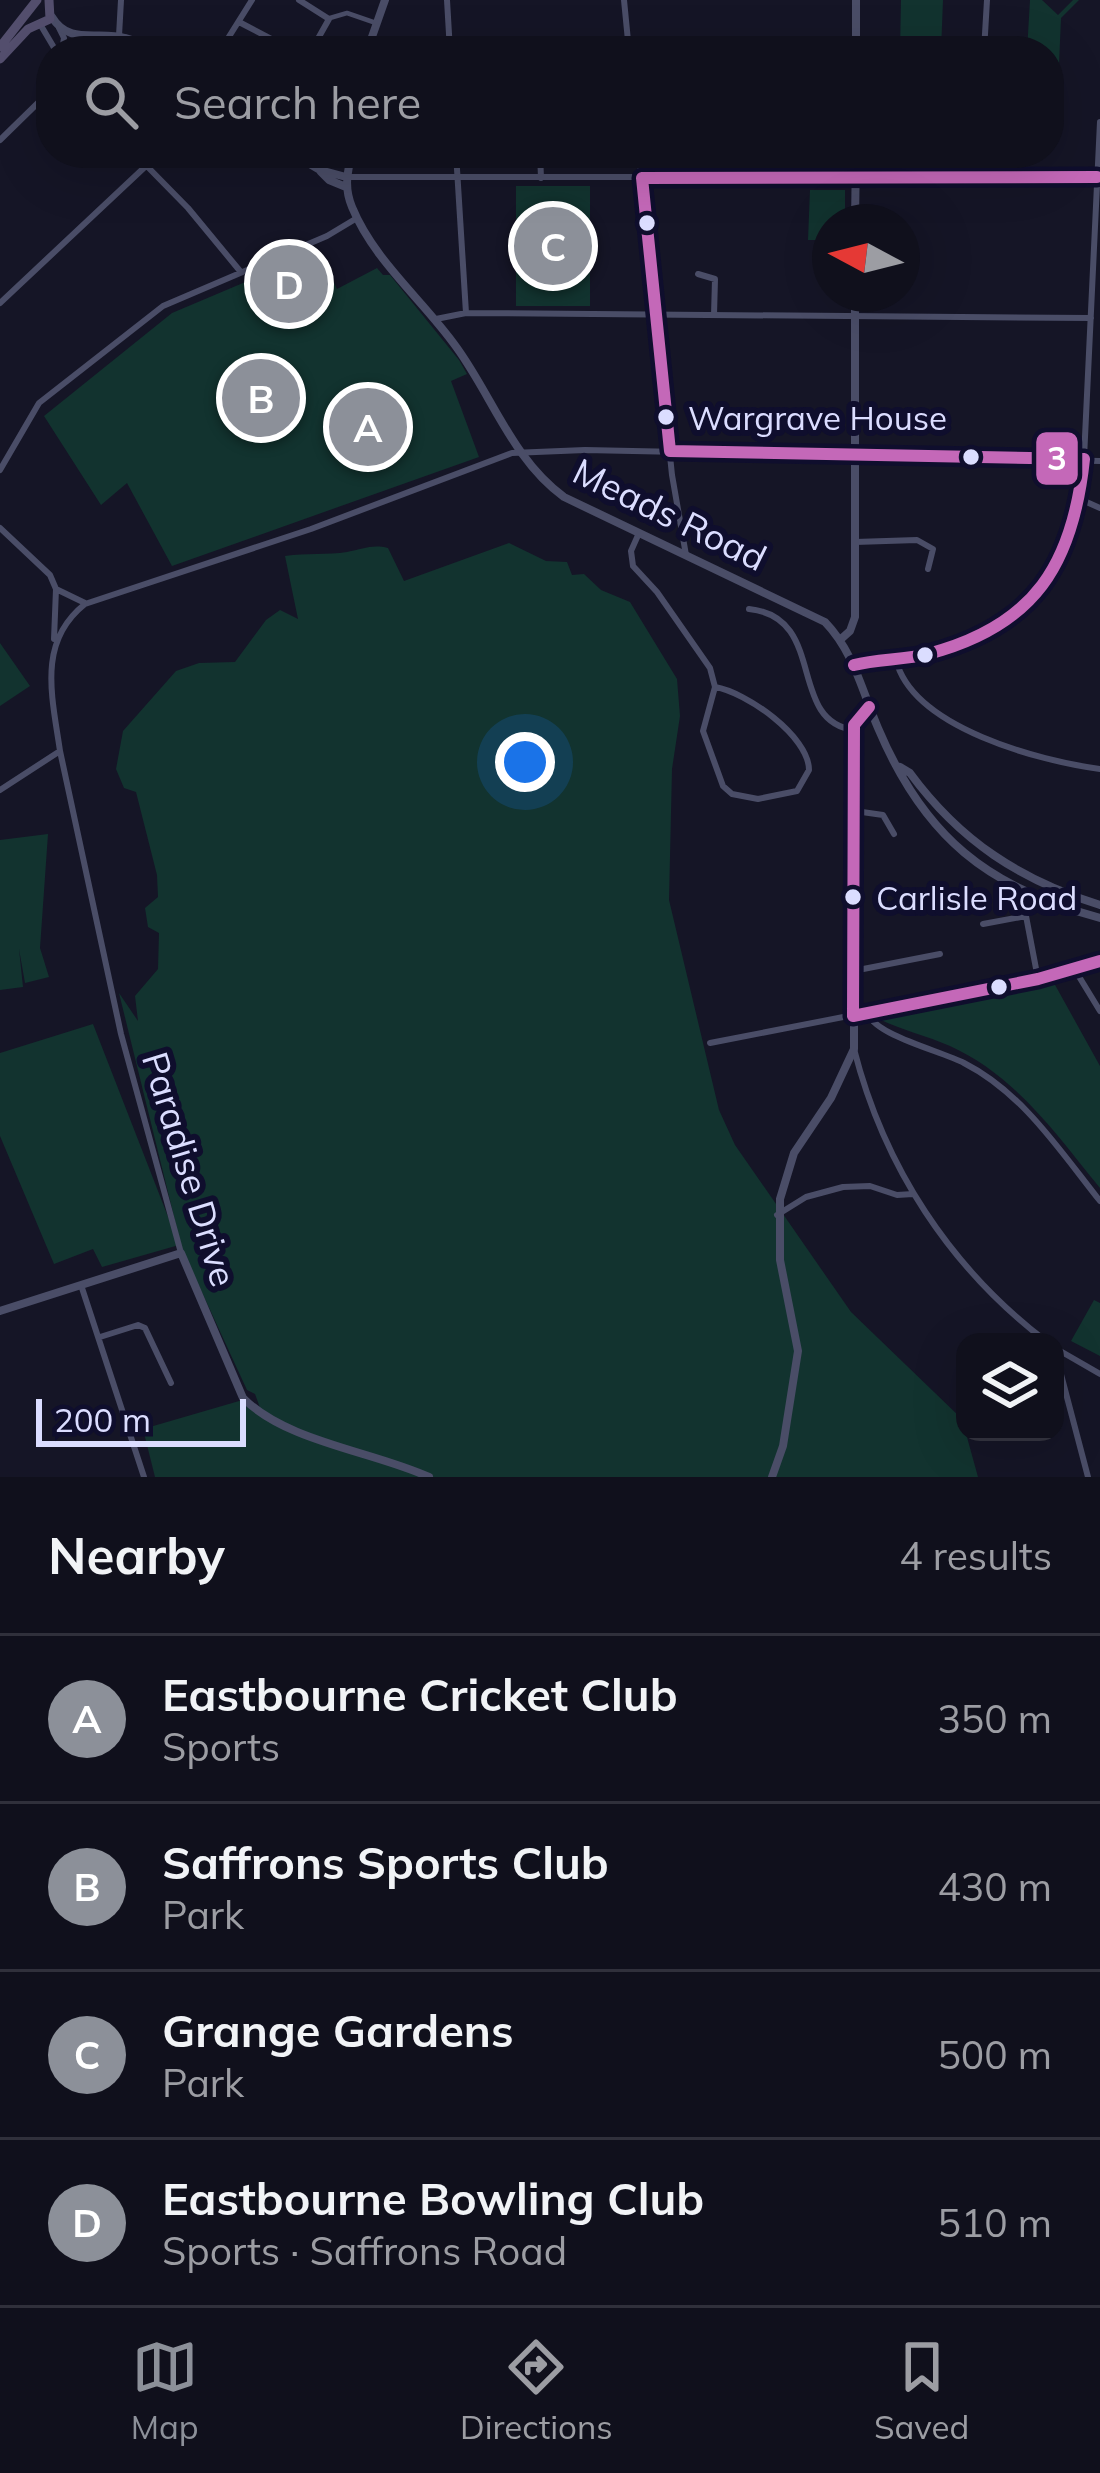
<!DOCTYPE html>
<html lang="en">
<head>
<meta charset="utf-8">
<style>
	:root { --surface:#10101c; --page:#1e1e29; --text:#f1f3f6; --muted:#9c9da3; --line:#30303b; --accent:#8c9099 }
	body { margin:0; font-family:Mulish,sans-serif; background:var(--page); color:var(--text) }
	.controls { position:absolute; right:36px; bottom:36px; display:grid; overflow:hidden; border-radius:24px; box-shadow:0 12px 48px #0002 }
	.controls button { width:108px; height:108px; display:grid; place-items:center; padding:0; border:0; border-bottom:3px solid var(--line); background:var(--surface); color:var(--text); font:60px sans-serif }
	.compass { position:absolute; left:812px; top:204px; width:108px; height:108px; border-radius:50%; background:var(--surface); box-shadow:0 12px 48px #0002; rotate:277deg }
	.scale { position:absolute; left:36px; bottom:30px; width:210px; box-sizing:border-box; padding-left:12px; border:6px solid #dbddff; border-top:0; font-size:33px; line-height:42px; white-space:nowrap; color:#dbddff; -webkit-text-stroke:9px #0f0e2d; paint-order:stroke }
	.you { position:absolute; left:525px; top:762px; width:42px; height:42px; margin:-30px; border:9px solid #fff; border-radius:50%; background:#1a73e8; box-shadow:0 0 0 18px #1a73e833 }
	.badge { display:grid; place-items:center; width:78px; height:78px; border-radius:50%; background:var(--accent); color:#fff; font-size:39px; font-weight:700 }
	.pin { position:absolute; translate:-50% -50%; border:6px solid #fff; box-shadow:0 3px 12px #0006 }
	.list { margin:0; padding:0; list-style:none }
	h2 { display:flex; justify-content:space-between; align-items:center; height:156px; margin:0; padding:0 48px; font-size:51px }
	h2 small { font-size:39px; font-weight:400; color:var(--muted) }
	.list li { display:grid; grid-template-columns:78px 1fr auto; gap:36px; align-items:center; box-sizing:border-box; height:168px; padding:0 48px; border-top:3px solid var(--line) }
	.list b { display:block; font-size:45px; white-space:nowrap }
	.list p { margin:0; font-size:39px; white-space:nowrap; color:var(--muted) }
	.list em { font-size:39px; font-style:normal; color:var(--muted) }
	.icon { flex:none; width:66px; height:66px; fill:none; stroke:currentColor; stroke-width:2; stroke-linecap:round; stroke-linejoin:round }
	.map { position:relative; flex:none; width:1100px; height:1477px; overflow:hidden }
	.search { position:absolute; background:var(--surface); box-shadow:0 12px 48px #0002; left:36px; right:36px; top:36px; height:132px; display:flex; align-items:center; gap:30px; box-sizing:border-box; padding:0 42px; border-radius:48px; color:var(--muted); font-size:45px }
	.sheet { height:828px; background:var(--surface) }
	nav { display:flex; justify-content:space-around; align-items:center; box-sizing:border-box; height:168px; border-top:3px solid var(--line); background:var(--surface); font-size:33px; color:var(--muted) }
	nav a { display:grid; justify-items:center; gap:6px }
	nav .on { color:var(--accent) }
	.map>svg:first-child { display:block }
</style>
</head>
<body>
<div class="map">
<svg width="1100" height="1477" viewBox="0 0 1100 1477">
	<rect width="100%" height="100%" fill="#151526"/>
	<path fill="#12332f" d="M901,0H943L941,51H900Z
		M1030,0H1042L1058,15L1073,0H1079L1061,18L1057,111H1049V51H1027Z
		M648,153H797V169L649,170Z
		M516,186H590V306H516Z
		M810,190H845V222H830V240H808Z
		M319,251L337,289L377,268L383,275H390L459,360L467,374L451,381L479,457L172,566L127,483L101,505L44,416L172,313Z
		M509,543L546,561L567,562L572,575L584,574L601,590L630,602L677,679L680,716L672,769L669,900L719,1110L735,1145L851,1312L962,1419L978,1477H155L143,1429L246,1399L249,1408L263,1416L255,1394L247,1390L182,1249L119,993L138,1021L135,996L158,969L159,933L148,927L145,908L158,897L157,875L136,792L124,788L116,769L123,731L176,671L199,663L235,662L266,620L280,610L298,619L285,556C306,553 328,555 347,552C363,549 372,544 388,548L404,581Z
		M0,643L30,686L0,706Z
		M48,834L40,948L49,977L25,983L19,949L23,987L0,990V840Z
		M1054,983L1100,1066V1188C1056,1134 1016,1076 950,1046C927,1036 902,1030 879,1019Z
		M93,1024L179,1245L102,1267L93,1249L54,1264L0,1136V1053Z
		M1094,1300L1100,1303V1356L1071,1341Z"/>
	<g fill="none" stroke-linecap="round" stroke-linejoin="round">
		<path stroke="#4a4d67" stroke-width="4.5" d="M330,18L347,13L376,23"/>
		<path stroke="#4a4d67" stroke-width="6" d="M299,0L329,19L311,51
			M447,0L450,51
			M624,0L629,51
			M239,22L294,51
			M40,24L56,51
			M59,28L64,38L62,51
			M119,36L121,0
			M220,51L252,0
			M984,51L987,0
			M0,140L45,96L51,78
			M134,153L188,208L240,271
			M456,153L466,313
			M540,153L541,178
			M639,153L672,475L686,555
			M346,177H1097
			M978,177L979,153
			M698,274L715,279L714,315
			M0,303L147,165
			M436,319L466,313L1091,318
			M0,470L39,403L163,306L327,236L357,218
			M1082,500L1100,508
			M0,528L50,575L56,589L54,639
			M639,533L631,551L633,566L657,592L710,668L715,687C746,692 809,736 809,770L797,791L758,799L732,794L723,786L703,731L715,687
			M855,542L917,540L933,549L928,569
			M56,589L85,603
			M749,609C828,617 786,721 854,730
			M896,660C913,728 1040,761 1100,769
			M854,665C877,658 903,660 927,655C1006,635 1067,582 1082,500L1100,122
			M60,751L121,1034L181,1253
			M0,790L60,751C52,696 37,642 85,604L311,529L512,453L585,450L1100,461
			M855,811L883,815L894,834
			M983,924L1026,916L1038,979
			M1075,970L1100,1011
			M853,971L940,954
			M868,1014C877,1036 941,1051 964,1063C1023,1093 1060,1151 1100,1201
			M710,1043L1038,979L1100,961
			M854,1049C884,1167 950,1268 1047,1342
			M777,1215L806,1197L843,1187L870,1186L897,1195L913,1194
			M81,1285L144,1477
			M100,1337L138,1325L145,1328L171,1383
			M1055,1348L1100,1374
			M1060,1352L1058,1363L1088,1477"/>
		<path stroke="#4a4d67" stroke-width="8" d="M52,17C69,46 98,30 125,38C134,40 144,46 152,51
			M367,51L385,0
			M856,51V0
			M291,153L320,170L346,177
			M352,153C347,173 344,188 352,207C374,261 424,301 457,348C493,398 513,460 564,497L825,622C854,652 862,691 878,728C924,837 988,888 1100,918
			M321,172L329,180L346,187
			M855,222L856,153
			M841,639L850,631L855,617V294
			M900,767L910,773C960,841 1020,880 1100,905
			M0,1311L181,1253L243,1398C287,1442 372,1451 429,1477
			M772,1477L783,1446L798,1351L780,1260V1199L794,1153L831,1098L854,1049V725L869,707"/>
		<path stroke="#534e6d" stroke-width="9" d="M39,24L50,19L49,0
			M0,47L37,0
			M0,59L28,29L39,24"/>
		<g stroke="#0f0e2d" stroke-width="21">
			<path id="bus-1" d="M642,178L1097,177
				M642,178L670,451
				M670,451L1084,459
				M854,665C878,659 904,660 928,654C1035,626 1073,564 1084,459
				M853,1016L854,725L869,707
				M853,1016L1038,979L1100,961"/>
		</g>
		<use href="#bus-1" stroke="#c468b8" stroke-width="12"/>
	</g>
	<g fill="#dbddff" stroke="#0f0e2d" stroke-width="4.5">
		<circle cx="647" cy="223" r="10"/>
		<circle cx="666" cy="417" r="10"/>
		<circle cx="971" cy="457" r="10"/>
		<circle cx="925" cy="655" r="10"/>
		<circle cx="853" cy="897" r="10"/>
		<circle cx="999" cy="987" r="10"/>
	</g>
	<g text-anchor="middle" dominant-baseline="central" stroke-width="12" stroke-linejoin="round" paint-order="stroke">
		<g font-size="33" fill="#dbddff" stroke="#0f0e2d" text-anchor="start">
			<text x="688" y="417">Wargrave House</text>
			<text x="876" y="897">Carlisle Road</text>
		</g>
		<g font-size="36" fill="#dbddff" stroke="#0f0e2d">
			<text transform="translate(670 514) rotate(26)">Meads Road</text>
			<text transform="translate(190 1169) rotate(73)">Paradise Drive</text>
		</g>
	</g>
	<rect stroke="#0f0e2d" stroke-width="4.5" x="1034" y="430" width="46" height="57" rx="12" fill="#c468b8"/>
	<g font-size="33" text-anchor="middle" font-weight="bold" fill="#fff">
		<text x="1057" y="470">3</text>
	</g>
</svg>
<div class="controls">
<button><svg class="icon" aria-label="layers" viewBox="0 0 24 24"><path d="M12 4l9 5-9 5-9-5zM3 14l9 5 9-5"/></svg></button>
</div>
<svg class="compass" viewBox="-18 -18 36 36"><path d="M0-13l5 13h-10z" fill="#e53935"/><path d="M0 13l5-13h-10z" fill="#9c9da3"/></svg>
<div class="scale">200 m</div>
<div class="you"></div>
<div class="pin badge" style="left:368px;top:427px">A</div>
<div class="pin badge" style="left:261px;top:398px">B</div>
<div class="pin badge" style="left:553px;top:246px">C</div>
<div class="pin badge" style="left:289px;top:284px">D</div>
<div class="search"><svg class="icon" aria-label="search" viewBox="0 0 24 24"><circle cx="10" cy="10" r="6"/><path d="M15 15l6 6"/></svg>Search here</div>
</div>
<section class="sheet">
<h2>Nearby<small>4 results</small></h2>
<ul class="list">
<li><span class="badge">A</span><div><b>Eastbourne Cricket Club</b><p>Sports</p></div><em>350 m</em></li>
<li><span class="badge">B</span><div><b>Saffrons Sports Club</b><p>Park</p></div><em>430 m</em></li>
<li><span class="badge">C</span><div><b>Grange Gardens</b><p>Park</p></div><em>500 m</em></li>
<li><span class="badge">D</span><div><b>Eastbourne Bowling Club</b><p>Sports · Saffrons Road</p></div><em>510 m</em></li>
</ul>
</section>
<nav>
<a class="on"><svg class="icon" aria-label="map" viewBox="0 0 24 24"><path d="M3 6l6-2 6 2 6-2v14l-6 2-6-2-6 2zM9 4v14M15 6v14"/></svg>Map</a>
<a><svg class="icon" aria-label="directions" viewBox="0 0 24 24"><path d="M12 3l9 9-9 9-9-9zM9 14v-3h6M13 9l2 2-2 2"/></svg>Directions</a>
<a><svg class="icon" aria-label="saved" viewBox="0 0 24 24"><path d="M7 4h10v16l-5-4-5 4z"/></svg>Saved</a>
</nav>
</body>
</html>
